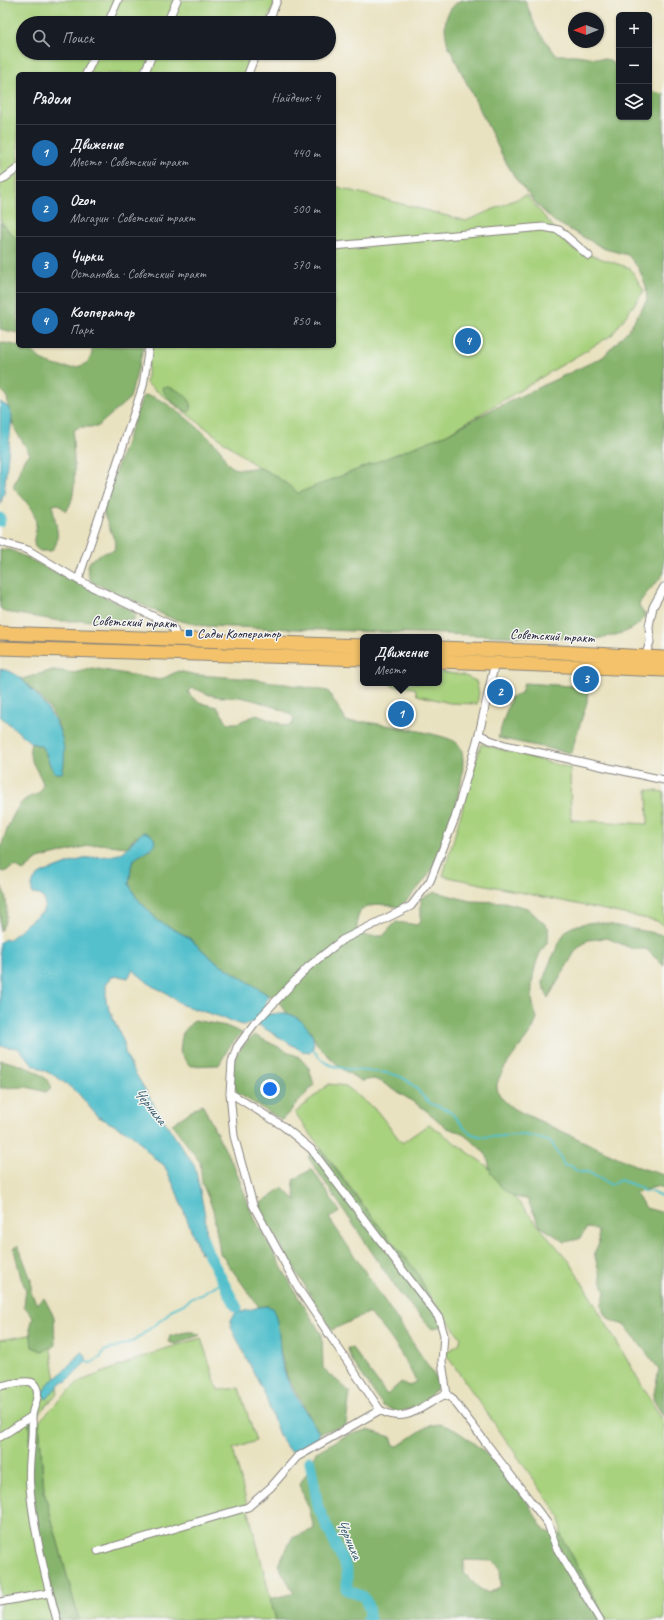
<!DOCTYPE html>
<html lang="ru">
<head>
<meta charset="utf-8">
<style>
	:root { --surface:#171b24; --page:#20242c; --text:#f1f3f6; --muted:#9ea1a6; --line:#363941; --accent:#1f6fb2 }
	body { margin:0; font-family:Caveat,sans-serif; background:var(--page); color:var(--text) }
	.controls { position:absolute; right:12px; top:12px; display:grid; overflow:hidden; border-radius:6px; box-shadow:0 1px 3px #0004 }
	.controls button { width:36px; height:36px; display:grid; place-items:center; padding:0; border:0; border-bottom:1px solid var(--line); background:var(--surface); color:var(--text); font:20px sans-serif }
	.compass { position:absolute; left:568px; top:12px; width:36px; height:36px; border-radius:50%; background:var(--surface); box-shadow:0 1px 3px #0004; rotate:269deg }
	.you { position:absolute; left:270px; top:1089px; width:14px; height:14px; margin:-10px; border:3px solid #fff; border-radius:50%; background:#1a73e8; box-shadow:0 0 0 6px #1a73e833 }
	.badge { display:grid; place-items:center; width:26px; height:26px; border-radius:50%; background:var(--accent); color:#fff; font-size:13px; font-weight:700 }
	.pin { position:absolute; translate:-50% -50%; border:2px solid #fff; box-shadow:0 1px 4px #0006 }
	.popup { position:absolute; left:360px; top:634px; width:82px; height:52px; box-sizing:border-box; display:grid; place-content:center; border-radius:6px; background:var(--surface); filter:drop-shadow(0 1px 3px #0005); font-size:13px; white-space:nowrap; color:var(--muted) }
	.popup b { font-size:15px; color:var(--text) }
	.popup::after { content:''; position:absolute; left:50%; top:100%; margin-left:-8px; border:8px solid transparent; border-top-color:var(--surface) }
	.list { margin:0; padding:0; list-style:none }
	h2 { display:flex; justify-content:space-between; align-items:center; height:52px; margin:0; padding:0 16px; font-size:17px }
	h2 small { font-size:13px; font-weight:400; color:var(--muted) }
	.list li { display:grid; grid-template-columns:26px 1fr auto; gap:12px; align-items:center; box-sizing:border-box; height:56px; padding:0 16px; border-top:1px solid var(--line) }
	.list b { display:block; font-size:15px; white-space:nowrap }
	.list p { margin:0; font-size:13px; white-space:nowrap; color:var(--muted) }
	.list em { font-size:13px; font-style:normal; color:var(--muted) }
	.icon { flex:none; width:22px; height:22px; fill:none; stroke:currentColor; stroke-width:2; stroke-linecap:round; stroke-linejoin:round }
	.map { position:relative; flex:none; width:664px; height:1620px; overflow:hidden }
	.search { position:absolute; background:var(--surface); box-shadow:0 1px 3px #0004; left:16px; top:16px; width:320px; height:44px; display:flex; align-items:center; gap:10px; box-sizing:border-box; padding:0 14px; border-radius:22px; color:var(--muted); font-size:15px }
	.panel { position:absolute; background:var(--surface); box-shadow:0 1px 3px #0004; left:16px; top:72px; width:320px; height:276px; border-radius:6px }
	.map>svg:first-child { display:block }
</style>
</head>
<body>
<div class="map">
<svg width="664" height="1620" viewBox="0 0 664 1620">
	<rect width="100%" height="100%" fill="#f6f6f2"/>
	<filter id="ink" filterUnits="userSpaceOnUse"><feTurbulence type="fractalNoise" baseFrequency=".025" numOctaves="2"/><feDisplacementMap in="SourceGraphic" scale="8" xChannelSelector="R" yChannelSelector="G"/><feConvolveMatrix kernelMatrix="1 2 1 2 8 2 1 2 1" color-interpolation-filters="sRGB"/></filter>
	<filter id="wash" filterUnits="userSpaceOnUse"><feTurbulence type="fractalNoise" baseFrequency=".012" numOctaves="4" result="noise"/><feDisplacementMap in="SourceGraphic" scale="16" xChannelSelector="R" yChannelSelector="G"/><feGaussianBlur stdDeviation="0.9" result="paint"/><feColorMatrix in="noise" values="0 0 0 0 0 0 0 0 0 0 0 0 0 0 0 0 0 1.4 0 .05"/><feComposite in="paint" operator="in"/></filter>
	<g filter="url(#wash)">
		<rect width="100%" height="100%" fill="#e9e2c0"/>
		<path fill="#a9d27e" stroke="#667a5c" d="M0,0H276L266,23H23V53H254L245,74H18V242L0,220Z
			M334,186L466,221L526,195L572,249L630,268L644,291L612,335L447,434L296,496L146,383L151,346H334Z
			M439,672L463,675L476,681L479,693L477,704L450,703L417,695L415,688L392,686L389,683H439Z
			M481,744L570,768L571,820L648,824L647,790L664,792V926L657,921L443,876Z
			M329,1084L346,1086L377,1111L402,1143L429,1124L487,1166L570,1262L664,1423V1620H607L561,1535L560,1517L445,1353L459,1344L461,1338L295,1113Z
			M48,1332L58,1393L29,1424L59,1620H0V1340Z
			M201,1338L218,1390L239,1388L256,1441L233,1449L276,1620H79L44,1491L39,1421L78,1382L161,1350Z"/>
		<path fill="#86b46d" stroke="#546b54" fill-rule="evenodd" d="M461,0H525L536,28L556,55H576L610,60L619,70V117H649V91L664,94V573C658,582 641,597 639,605L645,615C637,633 612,636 594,639L203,626L173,619L92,582C79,560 97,555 114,550L116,544L104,515V502L143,396C159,390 208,436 219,448C223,452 223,457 226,461C238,477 251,464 263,469C276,475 287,484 298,493L447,434L491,410L603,357L629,329L647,300L646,286L639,269L628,255L605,249L554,221L537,205L516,179L504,159L448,45C443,27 443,11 461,0Z
			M0,222L18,241V333L0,329Z
			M0,343C8,343 15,345 20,346C22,346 24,345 26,346C32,349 37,357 42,360C59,370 95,374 92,346H144L130,398L97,427H81L75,429L73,433C72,452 80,496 66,511L58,504L53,505C53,520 64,540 51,551H40L35,547C32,539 36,535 36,528C37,510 24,500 13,487L24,459L30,454L16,431L9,414L7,396L0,389Z
			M162,387C173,386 186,394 191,403V410L189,412C180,410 164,397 162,387Z
			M0,549L11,550L131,610L135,617L133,620L60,621L5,612L0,608Z
			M92,668L160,680L178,671L197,675L254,679L328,691L347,722C353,722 360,722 365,722C381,724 447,734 457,743C477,759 442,850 431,870C423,884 412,895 400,907L378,904L361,909L357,920V933L367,936H383L396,922L418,925L421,920V898L436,892L470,901L504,902L527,908L548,927C550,948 544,942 538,958C531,978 529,998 537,1018C535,1023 534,1028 531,1032C523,1044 495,1075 497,1088C499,1098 507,1103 514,1109L641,1168L664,1175V1190L659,1186L635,1193L646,1208L664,1213V1418L653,1399L659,1369L625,1325L614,1322L608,1318L601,1306L605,1293L594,1253L599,1243L597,1229L587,1228L579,1239L565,1242L540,1226L527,1199L514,1197L502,1188L491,1173L487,1156L477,1145L460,1132L447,1128L423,1108L380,1081L373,1079L361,1081L342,1069L318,1046L310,1030L296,1018L287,1013L275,997L268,995L211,958L188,937L158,921L136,897L129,884L131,867L133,860L140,855L152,849L136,836L127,847L100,844L88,846L38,859L23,871L15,866L4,872L0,871C0,865 0,858 0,852C3,839 14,806 26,799C35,793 39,798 43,784C38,768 26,760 31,743L41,746L48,757L50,765L62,773C67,754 61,726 50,709C42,698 31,689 22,679L53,670L74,673ZM191,688C200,689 206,695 214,696C222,698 231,696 239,697C252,699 286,709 294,718L292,725L287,726L256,715L237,723H228L217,707C205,704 195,703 188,692Z
			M524,683L588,687L587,702L571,753L498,738L511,697L521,693Z
			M0,884C8,896 10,919 0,931Z
			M597,922L664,935V966L646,949H633L607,938L588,940L576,950L548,998C547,994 543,988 543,983C543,975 562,935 567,930C575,924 588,923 597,922Z
			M194,1020L226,1026L242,1033L229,1047L219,1065L190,1066L180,1053L182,1034Z
			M254,1035L299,1057L309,1068L314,1085L282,1120L237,1093C227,1066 233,1054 254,1035Z
			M0,1060C18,1064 43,1070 52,1087L46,1092L27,1087L0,1088Z
			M202,1104L236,1171L253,1216L297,1295L322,1335L323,1368L350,1392L346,1425L319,1433L287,1377L268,1306L259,1307L220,1253L213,1209L202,1183L200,1162L172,1124Z
			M321,1149L355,1196L417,1272L444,1325L432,1329L400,1294L308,1157Z
			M312,1169L340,1212L329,1218L441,1385L421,1404L399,1412L383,1406L353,1362L347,1348H352L387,1395L401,1382L409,1386L416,1381C403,1356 389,1331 368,1313L332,1330L277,1240L258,1205L282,1188L296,1200L293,1180Z
			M18,1245L31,1280V1293L37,1304L44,1298L54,1317L55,1346L42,1351L32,1347L30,1329L33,1317L24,1306L26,1290L21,1278L14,1249Z
			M186,1332H193L200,1335L175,1344L168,1342L170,1336Z
			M39,1420L44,1491L79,1620H59L41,1546L32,1489L29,1423Z
			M440,1424C470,1432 509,1475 526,1500C530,1506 542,1529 546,1531C550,1534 556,1534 561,1535L607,1620H276L270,1599L294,1593L278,1565L292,1538L314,1529L309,1508L299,1485L308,1471L316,1452L347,1435L368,1430L391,1437L394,1445L398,1446L428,1426ZM464,1560L493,1561L500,1568L501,1586L489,1593L480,1589L464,1573Z"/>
		<path fill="#53c0cc" stroke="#3a7184" d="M0,402L8,407L12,416L4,493L0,505Z
			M0,669C15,671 22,679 32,690C53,712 71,741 62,773H55L50,765L45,751L41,746L31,743L0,716Z
			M144,832C152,834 155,837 155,845L133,860L131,867L129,884L136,897L158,921L188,937L211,958L268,995L264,1011L266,1014C273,1015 278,1012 285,1013C301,1016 321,1036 311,1052L302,1051L254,1022L243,1025L236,1023L224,1018L182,1005L165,992L152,986L133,970L128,978L119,976L112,977L106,984V1001L124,1043L125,1052L131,1066L159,1113L195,1167L205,1215L208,1253H200L175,1188L164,1165L154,1158L133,1135L97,1116L78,1093L57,1077L34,1065L18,1048L0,1046V942L5,939H10C20,931 31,918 42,913L45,905L44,899L39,895L32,894C30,875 42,873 56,868C67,864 77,860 88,858C98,856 110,857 119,854C129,850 133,837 144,832Z
			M268,1306L272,1308C281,1322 278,1351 283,1368C290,1391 307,1412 319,1433V1437L316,1444L297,1453L288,1449L279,1435L265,1395L231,1327V1320L235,1314L259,1307Z
			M82,1351L86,1357V1362L67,1381L60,1383L47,1399L45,1398L43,1392L49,1383L59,1376Z"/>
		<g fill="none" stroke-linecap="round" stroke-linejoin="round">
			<path stroke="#53c0cc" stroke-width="2" d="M310,1050H313C317,1054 321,1060 326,1063C349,1074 383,1068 403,1078C417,1085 419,1095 430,1103C436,1107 445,1107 451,1113C460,1120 463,1131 475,1135C489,1140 507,1134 521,1135C531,1135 541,1139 551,1142L561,1158L564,1166H571L578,1172H588L611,1185L620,1180L639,1187L644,1192L649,1191L664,1197
				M86,1362L91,1363L100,1358L104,1351L134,1341L165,1317L171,1310L186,1303L192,1297L202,1295L207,1290L223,1282
				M362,1620L368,1606"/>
			<path stroke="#53c0cc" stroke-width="11" d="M0,518V521
				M203,1239L208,1253L237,1308
				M310,1461L318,1507L347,1570V1590L364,1597L368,1606L370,1620"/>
		</g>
	</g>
	<g filter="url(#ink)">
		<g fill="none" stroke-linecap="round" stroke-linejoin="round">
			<g stroke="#86827e" stroke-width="9">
				<path id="street" d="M108,23L118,0
					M167,23L177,0
					M268,23L277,0
					M86,74L96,53
					M144,74L153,53
					M248,74L256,53
					M2,180L18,168
					M334,246L543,227L559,230L589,256
					M0,542L28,550L78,580L169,624L174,630L178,640
					M78,580L143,386L149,346
					M645,657L650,642L649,626L653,607L664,587
					M495,662L479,734L455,818L430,881L411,906L342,940L308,967L254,1024L237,1047L232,1062L230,1093L234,1136L253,1205L300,1291L380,1410C407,1425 421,1406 444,1395L451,1397L548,1524L556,1547L600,1620
					M479,734L490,740L505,745L664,780
					M230,1093L283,1126L311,1149L439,1318L444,1335L442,1362L447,1395
					M0,1386C7,1385 28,1379 33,1383C44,1393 31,1408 32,1418C34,1441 27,1465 30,1488C34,1532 45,1577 57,1620
					M0,1437L32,1416
					M98,1551L248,1507L271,1487L297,1457L380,1410
					M0,1602L49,1593"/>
			</g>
			<g stroke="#86827e" stroke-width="15">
				<path id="highway" d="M0,633L363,646
					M0,648L363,659
					M439,648L559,652L664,658
					M439,661L664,670"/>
			</g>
			<use href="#street" stroke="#fff" stroke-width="7"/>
			<use href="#highway" stroke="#f3c26a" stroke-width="13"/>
		</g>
	</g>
	<rect fill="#1f6fb2" stroke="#f6f6f2" stroke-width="1.5" x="185" y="629" width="8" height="8" rx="2"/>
	<g text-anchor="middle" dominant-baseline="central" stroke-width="3" stroke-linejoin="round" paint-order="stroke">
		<g font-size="14" fill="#22223b" stroke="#f6f6f2">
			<text transform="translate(134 622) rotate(2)">Советский тракт</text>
			<text transform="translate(552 636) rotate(3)">Советский тракт</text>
		</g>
		<g font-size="14" fill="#22223b" stroke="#f6f6f2" text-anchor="start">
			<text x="197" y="633">Сады Кооператор</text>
		</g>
		<g font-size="15" font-style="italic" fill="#33596e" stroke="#f6f6f2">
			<text transform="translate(150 1106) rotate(51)">Черниха</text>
			<text transform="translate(349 1539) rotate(66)">Черниха</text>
		</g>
	</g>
</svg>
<div class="controls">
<button>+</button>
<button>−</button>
<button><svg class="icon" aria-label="layers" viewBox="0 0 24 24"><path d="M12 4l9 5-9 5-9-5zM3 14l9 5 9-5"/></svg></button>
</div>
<svg class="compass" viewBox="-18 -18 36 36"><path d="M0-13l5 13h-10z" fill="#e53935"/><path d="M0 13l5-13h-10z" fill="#9ea1a6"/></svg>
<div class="you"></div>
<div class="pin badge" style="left:401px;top:714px">1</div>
<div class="popup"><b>Движение</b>Место</div>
<div class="pin badge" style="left:500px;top:692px">2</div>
<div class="pin badge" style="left:586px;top:679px">3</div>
<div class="pin badge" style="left:468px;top:341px">4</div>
<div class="search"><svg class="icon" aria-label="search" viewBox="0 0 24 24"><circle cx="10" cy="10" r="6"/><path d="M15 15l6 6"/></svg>Поиск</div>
<section class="panel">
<h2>Рядом<small>Найдено: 4</small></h2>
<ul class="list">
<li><span class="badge">1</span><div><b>Движение</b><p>Место · Советский тракт</p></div><em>440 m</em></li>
<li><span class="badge">2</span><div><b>Ozon</b><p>Магазин · Советский тракт</p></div><em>500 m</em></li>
<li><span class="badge">3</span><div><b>Чирки</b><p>Остановка · Советский тракт</p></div><em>570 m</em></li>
<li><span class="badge">4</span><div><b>Кооператор</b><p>Парк</p></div><em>850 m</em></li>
</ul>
</section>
</div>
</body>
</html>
